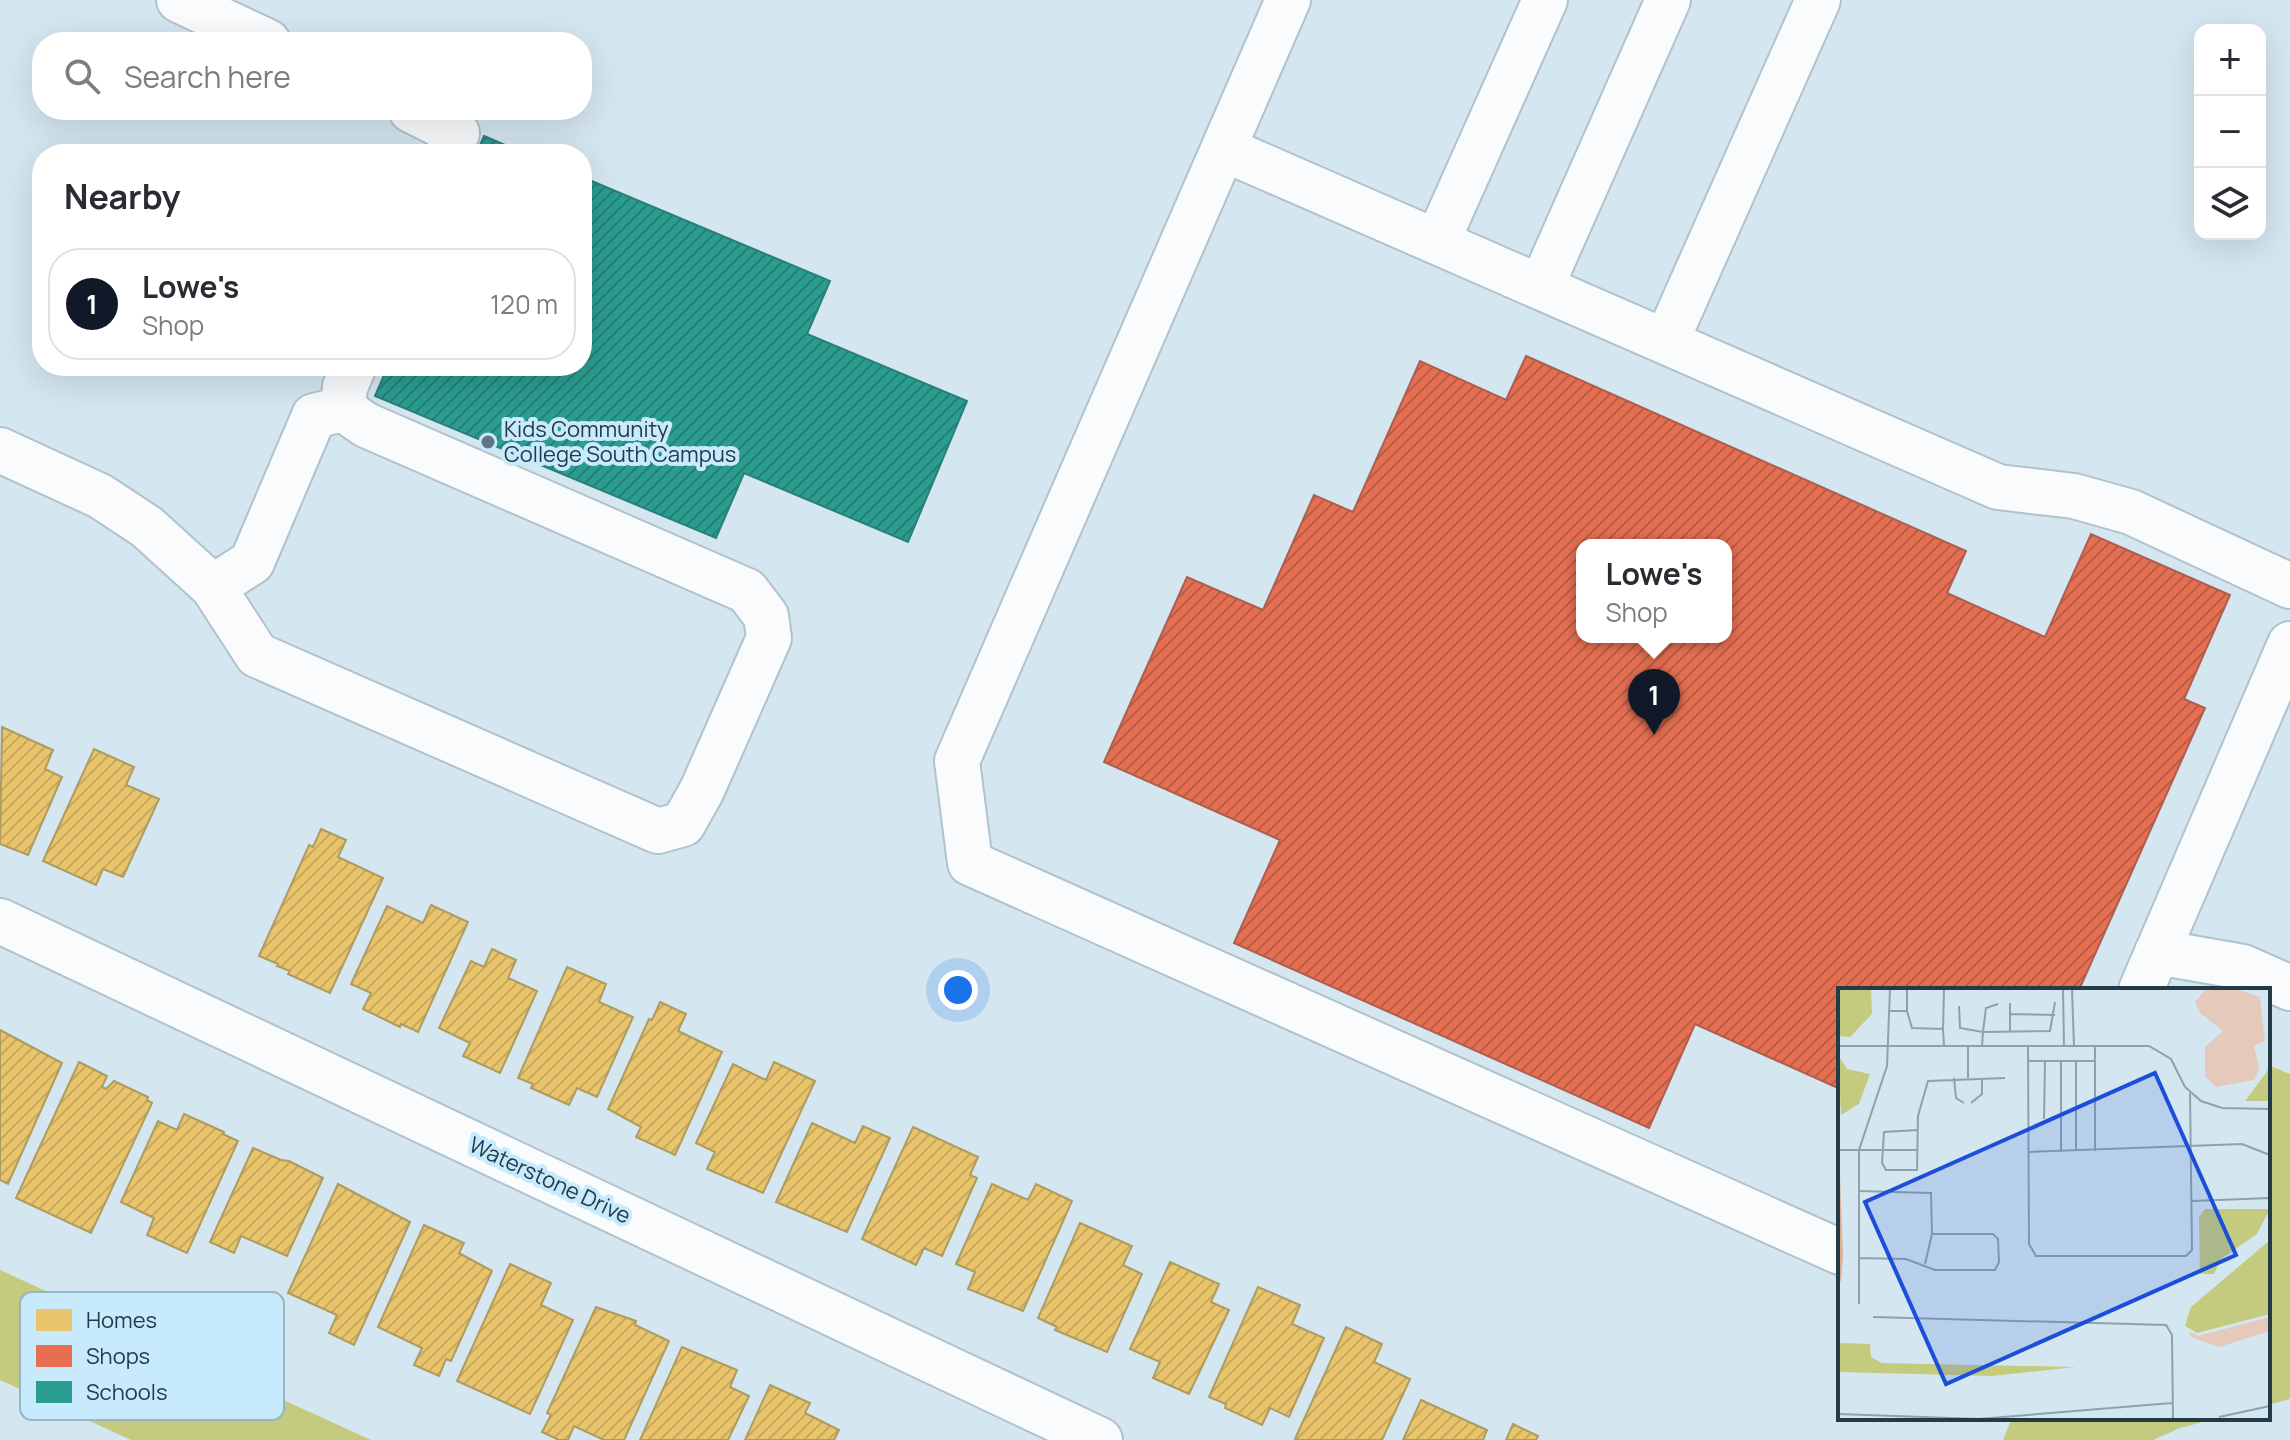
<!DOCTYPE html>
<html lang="en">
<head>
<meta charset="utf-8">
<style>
	:root { --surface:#fff; --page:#f2f2f3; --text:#2b2b33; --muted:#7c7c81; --line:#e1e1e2; --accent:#111827 }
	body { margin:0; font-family:Manrope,sans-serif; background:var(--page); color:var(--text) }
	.controls { position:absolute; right:24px; top:24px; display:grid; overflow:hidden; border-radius:16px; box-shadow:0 8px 32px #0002 }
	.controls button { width:72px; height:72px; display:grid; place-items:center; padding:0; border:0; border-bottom:2px solid var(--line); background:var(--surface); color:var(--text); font:40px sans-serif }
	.you { position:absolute; left:958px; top:990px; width:28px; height:28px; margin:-20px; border:6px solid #fff; border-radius:50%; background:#1a73e8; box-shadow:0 0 0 12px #1a73e833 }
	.badge { display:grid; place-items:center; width:52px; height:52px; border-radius:50%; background:var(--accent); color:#fff; font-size:26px; font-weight:700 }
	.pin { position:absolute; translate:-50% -66px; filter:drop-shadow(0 2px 4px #0008) }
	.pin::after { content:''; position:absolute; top:42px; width:28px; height:24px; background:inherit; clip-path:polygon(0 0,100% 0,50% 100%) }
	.popup { position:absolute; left:1576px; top:539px; width:156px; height:104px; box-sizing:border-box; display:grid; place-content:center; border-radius:16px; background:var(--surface); filter:drop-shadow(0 2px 6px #0005); font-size:26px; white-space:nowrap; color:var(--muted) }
	.popup b { font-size:30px; color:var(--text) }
	.popup::after { content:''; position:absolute; left:50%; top:100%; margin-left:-16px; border:16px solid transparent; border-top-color:var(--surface) }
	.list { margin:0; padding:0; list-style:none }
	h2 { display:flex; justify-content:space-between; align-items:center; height:104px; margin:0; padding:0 32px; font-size:34px }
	h2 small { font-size:26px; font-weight:400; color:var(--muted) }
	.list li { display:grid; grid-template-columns:52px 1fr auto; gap:24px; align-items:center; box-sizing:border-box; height:112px; margin:0 16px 16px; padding:0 16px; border:2px solid var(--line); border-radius:32px }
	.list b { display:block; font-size:30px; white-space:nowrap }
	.list p { margin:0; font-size:26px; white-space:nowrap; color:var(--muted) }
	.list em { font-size:26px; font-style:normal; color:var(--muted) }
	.icon { flex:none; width:44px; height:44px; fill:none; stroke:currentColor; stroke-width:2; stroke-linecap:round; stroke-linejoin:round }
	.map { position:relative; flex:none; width:2290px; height:1440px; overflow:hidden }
	.search { position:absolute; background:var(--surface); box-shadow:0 8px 32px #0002; left:32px; top:32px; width:560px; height:88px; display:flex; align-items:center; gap:20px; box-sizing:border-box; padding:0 28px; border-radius:32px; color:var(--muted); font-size:30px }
	.panel { position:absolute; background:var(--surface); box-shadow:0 8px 32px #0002; left:32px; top:144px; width:560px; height:232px; border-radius:32px }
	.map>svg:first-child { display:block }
</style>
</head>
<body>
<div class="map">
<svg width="2290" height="1440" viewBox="0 0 2290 1440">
	<defs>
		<pattern id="homes-hatch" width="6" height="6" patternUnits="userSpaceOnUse" patternTransform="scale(2)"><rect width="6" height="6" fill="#e9c46a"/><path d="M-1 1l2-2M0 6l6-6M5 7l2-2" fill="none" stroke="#c8a95d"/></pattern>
		<pattern id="shops-hatch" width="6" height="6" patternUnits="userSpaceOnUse" patternTransform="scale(2)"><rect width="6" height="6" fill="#e76f51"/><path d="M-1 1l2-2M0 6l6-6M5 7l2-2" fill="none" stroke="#bb5c45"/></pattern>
		<pattern id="schools-hatch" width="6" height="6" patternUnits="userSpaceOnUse" patternTransform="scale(2)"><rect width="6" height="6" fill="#2a9d8f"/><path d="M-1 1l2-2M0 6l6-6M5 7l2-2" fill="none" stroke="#248177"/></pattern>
	</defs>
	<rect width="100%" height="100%" fill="#d4e6f0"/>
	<path fill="#c4cb7f" d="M2268,1065L2290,1074V1399L2268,1405Z
		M0,1270L371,1440H131L0,1380Z
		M2012,1418H2218L2180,1428L2153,1440H2003Z"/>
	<path fill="url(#homes-hatch)" stroke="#ad9b60" stroke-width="2" d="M2,727L53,750L45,769L62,777L28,855L0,844Z
		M94,749L134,767L126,785L159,799L123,877L103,869L96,885L43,861Z
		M321,829L346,840L338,857L383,878L330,993L288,974L290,971L277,966L278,964L259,956L309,845L313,847Z
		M431,905L468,922L418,1032L401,1024L400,1027L363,1009L371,993L351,984L387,906L423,923Z
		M492,949L516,960L508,978L537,991L500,1073L463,1056L470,1043L439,1028L471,961L484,967Z
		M567,967L606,984L599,1002L633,1017L597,1097L577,1088L569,1105L531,1088L533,1084L518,1078Z
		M660,1002L686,1014L678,1031L722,1052L675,1155L636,1137L641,1127L608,1109L649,1019L652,1020Z
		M0,1030L62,1063L8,1184L0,1180Z
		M79,1062L107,1076L102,1087L106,1089L114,1081L148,1097L147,1100L152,1103L91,1233L16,1198Z
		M774,1062L815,1081L763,1193L707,1169L715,1152L696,1143L733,1064L766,1080Z
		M184,1114L224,1132L223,1134L238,1141L187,1253L147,1235L154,1218L121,1202L158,1121L177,1130Z
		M812,1123L855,1143L863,1126L890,1138L847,1232L776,1202Z
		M913,1127L978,1157L970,1175L977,1178L942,1256L924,1248L916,1265L862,1239Z
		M253,1148L281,1160L289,1161L323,1178L287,1256L241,1236L234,1253L210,1242Z
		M338,1184L410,1222L354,1345L329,1333L337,1315L288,1293Z
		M992,1184L1028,1200L1036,1184L1072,1201L1023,1311L968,1289L975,1272L956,1264Z
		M1080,1223L1132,1246L1123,1265L1142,1274L1107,1352L1055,1330L1057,1327L1038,1318Z
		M424,1225L464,1243L459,1253L492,1271L451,1361L446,1359L439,1376L414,1365L422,1348L378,1327Z
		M1170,1262L1219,1284L1211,1302L1229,1310L1189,1394L1153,1378L1160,1362L1130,1349Z
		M510,1264L551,1283L541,1305L573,1320L530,1414L457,1381Z
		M1258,1287L1300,1305L1292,1324L1324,1338L1289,1417L1270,1408L1262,1425L1225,1408L1226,1404L1209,1397Z
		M596,1307L636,1321L635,1325L669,1341L624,1440H604L574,1426L568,1440H559L542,1432L551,1415L547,1413Z
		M1346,1327L1382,1344L1374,1362L1410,1379L1382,1440H1298L1295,1439Z
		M682,1347L737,1370L730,1387L749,1396L728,1440H640Z
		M770,1385L810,1403L805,1413L839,1430L834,1440H745Z
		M1421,1400L1487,1430L1483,1440H1403Z
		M1513,1424L1538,1436L1536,1440H1506Z"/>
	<path fill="url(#shops-hatch)" stroke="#ac5f4e" stroke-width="2" fill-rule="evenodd" d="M1526,356L1966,551L1947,593L2045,637L2091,534L2230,595L2184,699L2205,708L2079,990H1840V1089L1695,1024L1649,1128L1234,943L1280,840L1104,762L1187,577L1263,610L1314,495L1353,512L1420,361L1506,400ZM1582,545H1726V637H1582Z"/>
	<path fill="url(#schools-hatch)" stroke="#288079" stroke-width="2" d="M484,136L526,154H476Z
		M582,177L830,281L807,334L967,401L908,542L744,473L716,538L375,396L388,366H582Z"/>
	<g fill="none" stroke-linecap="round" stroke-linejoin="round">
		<g stroke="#b0c3cd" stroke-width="48">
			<path id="minor" d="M179,0L268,42
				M1288,0L957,761L970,863L1840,1252
				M411,110L457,133L448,154
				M1224,149L1998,487L2074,496L2131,512L2290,586
				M1437,242L1545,0
				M1541,287L1668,0
				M1666,342L1818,0
				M0,450L100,496L147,527L213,587L257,655L658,831L683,824L702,790L769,638L766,616L747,591L366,425L343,409L345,387L354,366
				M213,587L252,562L314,416L343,409
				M0,921L1100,1440
				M2157,952L2243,967L2290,988
				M2141,990L2290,644"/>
		</g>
		<use href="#minor" stroke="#f9fbfd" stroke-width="44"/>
	</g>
	<circle fill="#607782" stroke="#c7eafd" stroke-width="3" cx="488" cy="442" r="8"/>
	<g text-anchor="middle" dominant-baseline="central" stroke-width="8" stroke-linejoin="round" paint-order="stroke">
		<g font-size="22" fill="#223b47" stroke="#c7eafd" text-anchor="start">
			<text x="504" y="429">Kids Community<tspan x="504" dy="25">College South Campus</tspan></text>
		</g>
		<g font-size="22" fill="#223b47" stroke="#c7eafd">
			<text transform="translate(550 1180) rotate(25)">Waterstone Drive</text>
		</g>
	</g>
	<g transform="translate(1838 988)">
		<rect width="432" height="432" fill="#d4e6f0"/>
		<path d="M0,134L5,269L3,293H0Z" fill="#dbb094"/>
		<path d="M368,1H398L422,9L427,53L416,58L421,81L416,92L378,99L367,88V59L385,43L362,25L357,14ZM432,329V343L381,359L353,349L351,343L360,348Z" fill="#e5cabb"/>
		<path d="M0,1H33L34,26L12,49L0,48ZM0,67L9,81L32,86L21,116L3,127ZM432,75V113H407L428,85ZM367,221H432L419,246L383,271L376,286H362L361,229ZM432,252V326L359,345L347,338L353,319ZM5,355L32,356L33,369L44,375L238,379L153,388L0,384V356Z" fill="#c4cb7f"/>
		<path fill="none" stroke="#8da2ac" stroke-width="2" d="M225,1L226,58M234,1L236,58M160,16L148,20L145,44L212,43L217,14M121,18L122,40L145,44L144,58M52,23H69V1M69,23L74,40L105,41L106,58M172,26L217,27M105,41L106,2M172,43V15M0,58H311L333,71L347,99L363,113L384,120L432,121M130,58V90M190,58L191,256L198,268H348L354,262L352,105M190,73H257V58M238,73V163M257,73V163M116,90L118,110L126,115M133,115L144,106V90M206,131L207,73M80,142L46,144L44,175L48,182H79L80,128L90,93L167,90M0,162H80M190,164L404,156L432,167M223,164V73M20,203L93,205L94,246H155L160,251L161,274L157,282H97L68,271L21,270M354,213L432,210M87,276L94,246M21,316V162L49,78L52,1M35,329L328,337L334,347L335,431M0,426L141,431L334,415M381,429L432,418"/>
		<path fill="#1d4ed8" fill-opacity="0.15" stroke="#1d4ed8" stroke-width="4" d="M317,85L398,267L108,396L27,214Z"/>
		<rect width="432" height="432" fill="none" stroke="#223b47" stroke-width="4"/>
	</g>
	<rect x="20" y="1292" width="264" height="128" rx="12" fill="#c7eafd" stroke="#96b6c6" stroke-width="2"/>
	<rect x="36" y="1309" width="36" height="22" fill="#e9c46a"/>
	<rect x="36" y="1345" width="36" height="22" fill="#e76f51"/>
	<rect x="36" y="1381" width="36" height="22" fill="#2a9d8f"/>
	<g font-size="22" fill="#223b47">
		<text x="86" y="1328">Homes</text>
		<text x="86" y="1364">Shops</text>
		<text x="86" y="1400">Schools</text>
	</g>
</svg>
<div class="controls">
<button>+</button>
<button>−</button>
<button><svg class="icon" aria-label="layers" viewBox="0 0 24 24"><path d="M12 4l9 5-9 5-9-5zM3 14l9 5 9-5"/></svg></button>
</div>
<div class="you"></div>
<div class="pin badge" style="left:1654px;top:735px">1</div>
<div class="popup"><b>Lowe's</b>Shop</div>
<div class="search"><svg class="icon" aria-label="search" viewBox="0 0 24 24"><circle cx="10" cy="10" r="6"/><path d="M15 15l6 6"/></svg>Search here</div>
<section class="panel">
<h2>Nearby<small></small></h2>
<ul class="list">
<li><span class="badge">1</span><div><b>Lowe's</b><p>Shop</p></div><em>120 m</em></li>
</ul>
</section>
</div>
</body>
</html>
